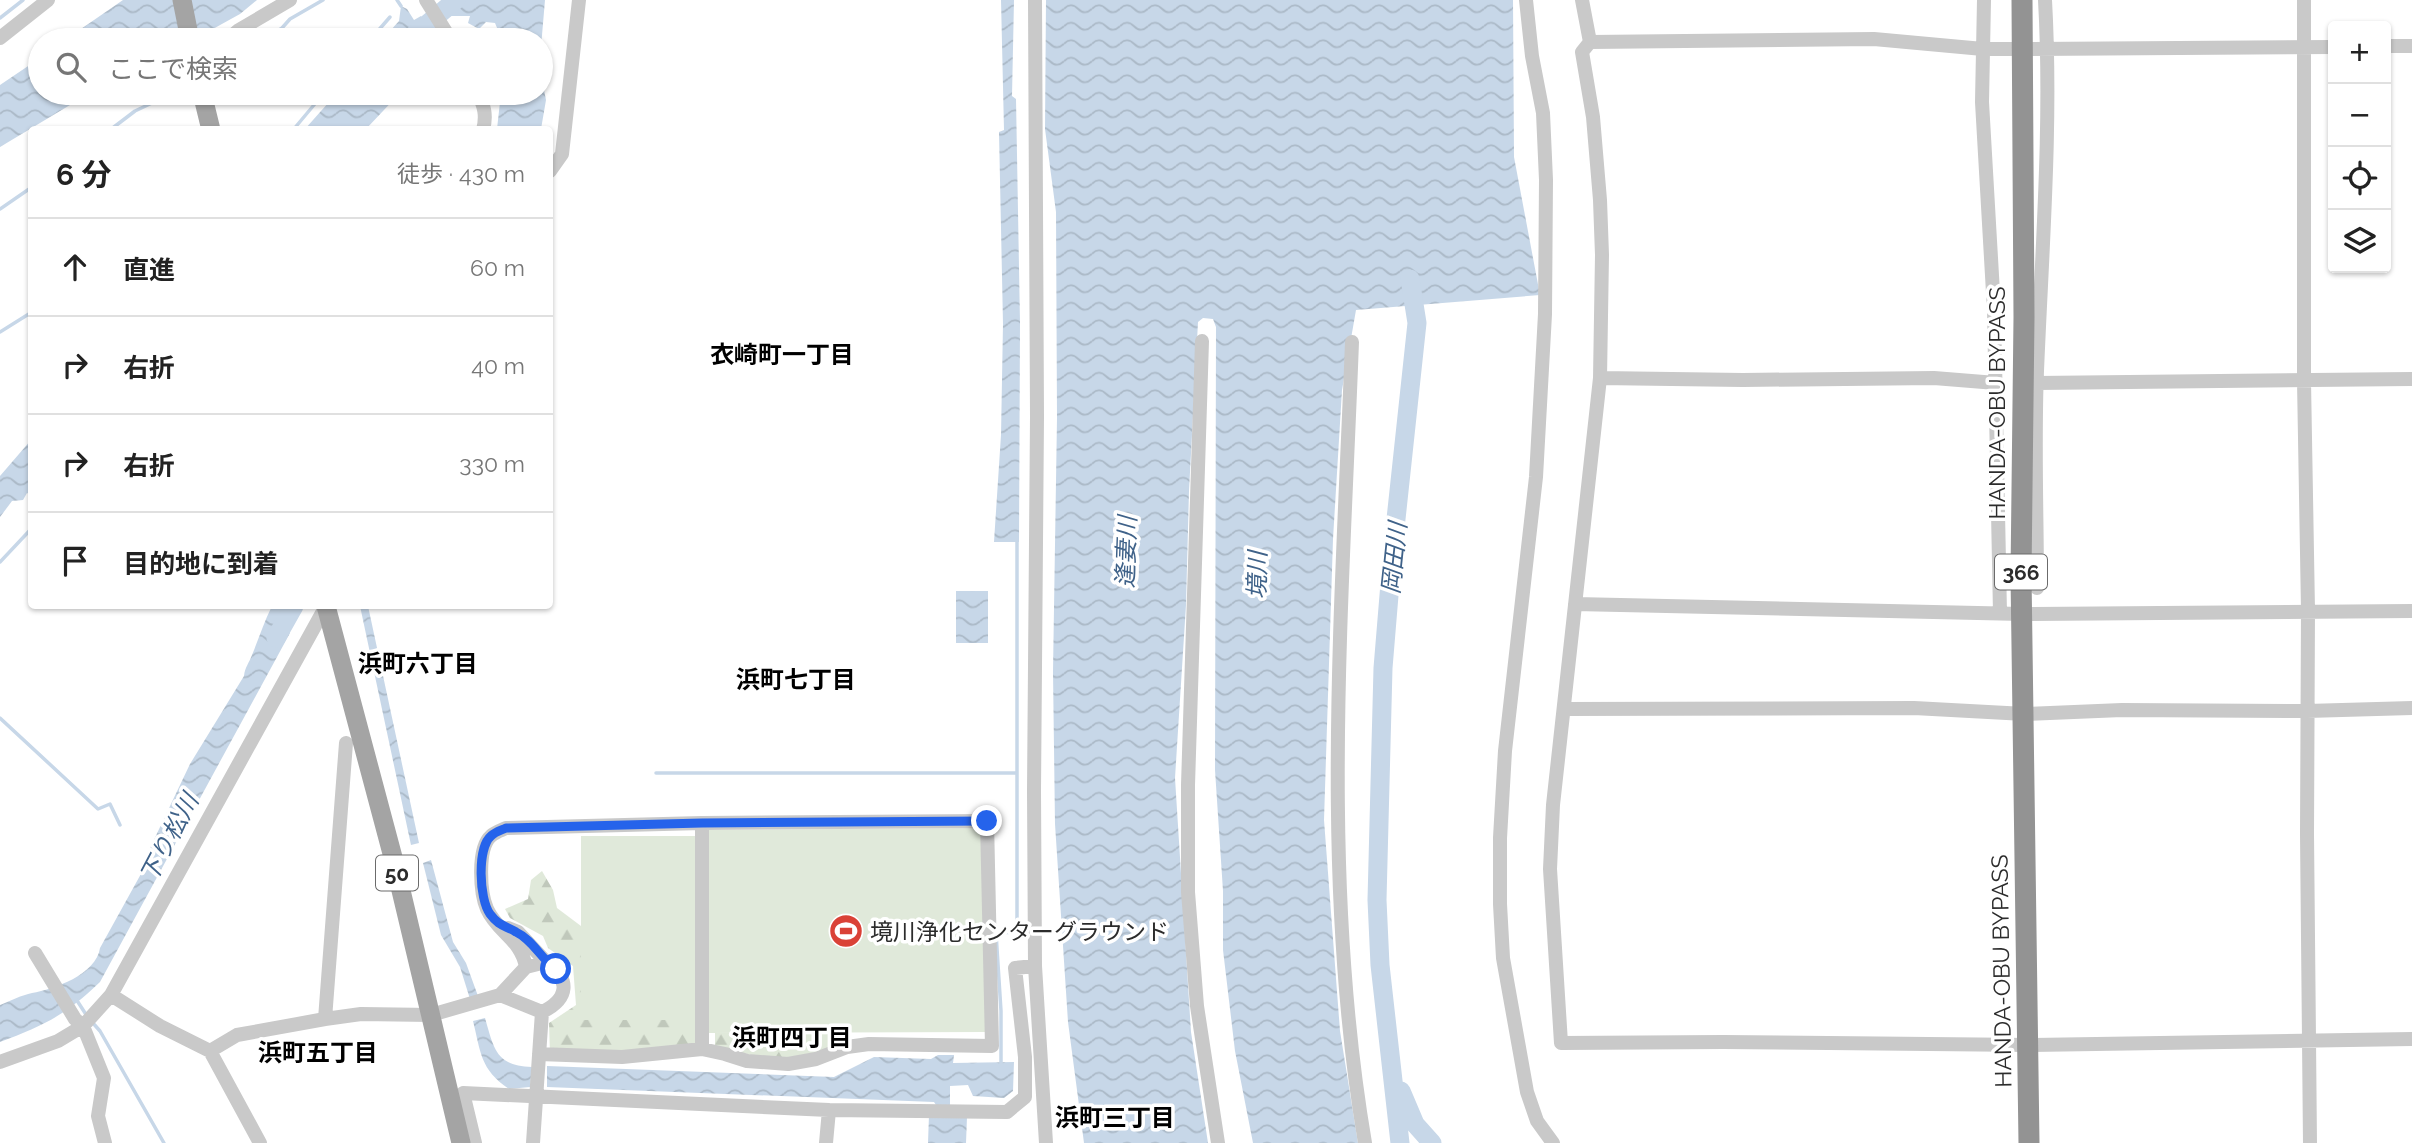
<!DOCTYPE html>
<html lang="ja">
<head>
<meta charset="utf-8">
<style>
	:root { --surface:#fff; --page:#f6f6f6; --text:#222; --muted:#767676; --line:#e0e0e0 }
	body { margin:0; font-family:Raleway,"Noto Sans JP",sans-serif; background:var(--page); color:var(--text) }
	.controls { position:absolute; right:21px; top:21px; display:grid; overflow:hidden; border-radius:7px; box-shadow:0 2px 5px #0004 }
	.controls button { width:63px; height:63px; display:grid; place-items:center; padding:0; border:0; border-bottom:2px solid var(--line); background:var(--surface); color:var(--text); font:35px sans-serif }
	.stop { position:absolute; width:21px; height:21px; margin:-16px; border:5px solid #2563eb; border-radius:50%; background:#fff }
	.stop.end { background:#2563eb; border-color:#fff; box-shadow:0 2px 7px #0008 }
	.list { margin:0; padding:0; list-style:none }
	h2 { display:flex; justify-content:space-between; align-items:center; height:91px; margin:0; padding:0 28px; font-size:30px }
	h2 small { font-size:23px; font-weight:400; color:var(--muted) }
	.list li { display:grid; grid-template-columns:46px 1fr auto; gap:21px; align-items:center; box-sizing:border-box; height:98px; padding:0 28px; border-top:2px solid var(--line) }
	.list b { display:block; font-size:26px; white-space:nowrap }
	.list em { font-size:23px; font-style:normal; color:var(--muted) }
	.icon { flex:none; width:38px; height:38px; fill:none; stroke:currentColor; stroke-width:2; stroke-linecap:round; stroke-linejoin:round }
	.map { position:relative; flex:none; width:2412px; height:1143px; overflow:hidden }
	.search { position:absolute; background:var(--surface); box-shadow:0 2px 5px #0004; left:28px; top:28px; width:525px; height:77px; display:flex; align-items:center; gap:18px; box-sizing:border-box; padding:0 24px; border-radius:38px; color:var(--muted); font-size:26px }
	.panel { position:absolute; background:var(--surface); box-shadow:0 2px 5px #0004; left:28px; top:126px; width:525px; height:483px; border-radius:7px }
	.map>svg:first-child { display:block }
</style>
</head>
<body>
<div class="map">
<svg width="2412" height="1143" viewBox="0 0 2412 1143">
	<defs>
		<pattern id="forest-firs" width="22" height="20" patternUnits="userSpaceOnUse" patternTransform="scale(1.75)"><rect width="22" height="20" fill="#e0e9da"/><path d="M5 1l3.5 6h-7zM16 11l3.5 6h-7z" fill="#c0c8bb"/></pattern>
		<pattern id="water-waves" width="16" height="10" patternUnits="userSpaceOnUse" patternTransform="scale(1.75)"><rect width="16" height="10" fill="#c7d7e8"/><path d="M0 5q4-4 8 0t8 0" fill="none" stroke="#abb9c7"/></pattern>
	</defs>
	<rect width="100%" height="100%" fill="#fff"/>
	<path fill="#e0e9da" d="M984,828L986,1032L709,1033L707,830Z
		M581,836H696V1020H581Z"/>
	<path fill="url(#forest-firs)" d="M542,871L553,890L557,908L581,926V1020H696L697,1050L550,1055L549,1023L576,1005L573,966L548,948L543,936L510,918L505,909L528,899L531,880Z
		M834,1032L839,1040L838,1051L788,1064L715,1046V1033Z"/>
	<path fill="url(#water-waves)" d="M123,0H257L240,14L193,40H65Z
		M443,0H545L541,47V40H502L495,23L486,22L479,29L468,23L470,16H449Z
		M1001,0H1014L1012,96L1016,99L1020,323L1019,542H994L1001,435L1003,324L999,132L1004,130Z
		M1046,0H1513L1514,157L1540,295L1356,310L1342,390L1333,539L1324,820L1340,1031L1358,1143H1253L1235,1051L1223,950V891L1215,770L1216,327L1213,319L1203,318L1198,322L1189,491L1186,605L1175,778L1191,1032L1208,1143H1084L1068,1022L1055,824L1053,672L1057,418L1056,212L1045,129Z
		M401,6L407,9L414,20L421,16L423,19L430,15L434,26L429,29L431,33L425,40H382L399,21Z
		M40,58V93H90L0,147V85Z
		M541,75L546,100L541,129H497L501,93H541Z
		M337,93H400L366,129H305Z
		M31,440V495L27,493L23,500L12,501L0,517V476Z
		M956,591H988V643H956Z
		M272,606H290L287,612L290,633L100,982C66,1015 43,1026 0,1042V1005C10,1001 22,995 32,993C54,989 96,975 100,948L147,863L151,846L190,764L244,676C245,667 249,663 252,655C259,638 264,622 272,606Z
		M360,606H368L419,843L411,845Z
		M431,860L453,942L466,963L478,996L470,999L460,967L441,935L423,863Z
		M485,1018C494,1049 496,1066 532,1067L530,1087L509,1089C480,1069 481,1053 473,1021Z
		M938,1055H954L953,1063L1014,1062L1013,1091L1004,1098L973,1096L968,1085L950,1086V1107L936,1105L934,1102L547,1087V1066L834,1077L874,1057L931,1059Z
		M929,1115L967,1117L966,1143H928Z"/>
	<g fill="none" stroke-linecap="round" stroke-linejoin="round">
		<path stroke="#c7d7e8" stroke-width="3.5" d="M397,0L401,6
			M0,18L23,0
			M263,40L282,28L290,19L323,0
			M370,40L390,17
			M110,130L135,111L173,93
			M293,130L324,93
			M0,209L32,187
			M0,332L32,312
			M0,562L32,528
			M0,718L98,809L110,804L120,825
			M656,773H1016
			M76,999L87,1016
			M92,1022L100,1031L164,1143
			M1001,1066V1011L996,933L1017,932V539"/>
		<path stroke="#c7d7e8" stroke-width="19" d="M408,40L456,0
			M276,638L294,606
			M1401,1091L1415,1124L1432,1143
			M1400,1143L1380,965L1377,900L1383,668L1393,547L1417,323L1410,279"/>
		<path stroke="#c9c9c9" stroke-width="14" d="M426,0L451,40
			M1035,0L1037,417L1034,791L1035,966L1046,1143
			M1526,0L1532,56L1543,113L1546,180L1545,314L1536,477L1505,751L1500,838V904L1503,958L1527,1092L1537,1121L1553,1143
			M1582,0L1590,42
			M1984,0L1982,102L1994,310L2000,613
			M2304,0V381L2308,610L2307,834L2310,1143
			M0,38L48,0
			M227,40L239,30L290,0
			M1590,42L1582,52L1593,117L1600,200L1602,255L1600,378L1553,805L1550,869L1561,1043L1723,1042L2029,1045L2412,1039
			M1590,42L1874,39L1983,49H2014
			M2386,46H2412
			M2031,49L2333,47
			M478,93C484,106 487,115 483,130
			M550,171L562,154L579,0
			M1202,341L1188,785V892L1197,1006L1218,1143
			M1352,342C1342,609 1320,878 1365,1143
			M1600,378L1743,380L1934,378L1996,383
			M2037,383L2412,379
			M2037,588C2037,516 2034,443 2037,371C2042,248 2052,123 2045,0
			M1575,604L2022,614L2412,611
			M1564,709L1914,708L2025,714L2122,710L2307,711L2412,708
			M508,928L518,932L546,962
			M35,953L75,1019L83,1026L104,1078L98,1116L105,1143
			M526,967C521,939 498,933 487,909C480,893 477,848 491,836C495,832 502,830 506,828L702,823L987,821L992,1046L869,1044L847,1047L816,1059L788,1064L747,1061L725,1054L702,1049
			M111,995L160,1026L210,1051L260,1143
			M500,995L542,1012
			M325,1019L346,743
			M210,1051L237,1035L325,1019L361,1014L431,1015L500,995L526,967L546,962C571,979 569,999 542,1012L533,1143
			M539,1054L622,1057L702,1049V823
			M0,1062L58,1041L83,1026L111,995L326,606
			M829,1110L1007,1112L1025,1097V1057L1015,968L1035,966
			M475,1143L463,1093L829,1110L826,1143"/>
		<path stroke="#a4a4a4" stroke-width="19" d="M182,0L190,40
			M202,93L211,130
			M326,606L394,861L461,1143"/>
		<path stroke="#939393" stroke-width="21" d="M2022,0L2024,317L2021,575L2029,1143"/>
	</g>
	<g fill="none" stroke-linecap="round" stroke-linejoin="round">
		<path stroke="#2563eb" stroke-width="9" d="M556,969C541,959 533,940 516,932C504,925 499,926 490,914C479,899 477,848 491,836C495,832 502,830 506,828L702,823L987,821"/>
	</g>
	<defs>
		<g id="stadium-disc" transform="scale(1.75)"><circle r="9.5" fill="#da4237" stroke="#fff"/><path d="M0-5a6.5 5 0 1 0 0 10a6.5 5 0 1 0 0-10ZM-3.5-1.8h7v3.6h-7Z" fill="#fff"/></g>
	</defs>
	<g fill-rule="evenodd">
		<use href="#stadium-disc" x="846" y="931"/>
	</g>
	<g text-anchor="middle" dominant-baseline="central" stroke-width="7" stroke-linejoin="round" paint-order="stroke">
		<g fill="#fff" stroke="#6b6b6b" stroke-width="2">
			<rect x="1995" y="554.5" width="52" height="35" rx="5"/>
			<rect x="376" y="855.5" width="42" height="35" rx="5"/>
		</g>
		<g font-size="21" font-weight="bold" fill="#2c2c2c">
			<text x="2021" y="572">366</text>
			<text x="397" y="873">50</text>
		</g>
		<g font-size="23" fill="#2c2c2c" stroke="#fff">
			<text transform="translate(1996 403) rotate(-90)">HANDA-OBU BYPASS</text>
			<text transform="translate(2001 971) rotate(-91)">HANDA-OBU BYPASS</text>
		</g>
		<g font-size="23" fill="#2c2c2c" stroke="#fff" text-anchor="start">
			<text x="870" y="931">境川浄化センターグラウンド</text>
		</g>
		<g font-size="24" font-weight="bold" fill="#000" stroke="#fff">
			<text x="782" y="354">衣崎町一丁目</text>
			<text x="418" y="663">浜町六丁目</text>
			<text x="796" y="679">浜町七丁目</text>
			<text x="792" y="1037">浜町四丁目</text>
			<text x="318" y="1052">浜町五丁目</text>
			<text x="1115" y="1117">浜町三丁目</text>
		</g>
		<g font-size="24" font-style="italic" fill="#3f6289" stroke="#fff">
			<text transform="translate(1126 552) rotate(-88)">逢妻川</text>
			<text transform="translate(1394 558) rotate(-84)">岡田川</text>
			<text transform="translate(1257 575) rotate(-89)">境川</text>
			<text transform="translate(169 838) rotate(-62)">下り松川</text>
		</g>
	</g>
</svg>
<div class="controls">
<button>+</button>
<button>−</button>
<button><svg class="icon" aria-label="locate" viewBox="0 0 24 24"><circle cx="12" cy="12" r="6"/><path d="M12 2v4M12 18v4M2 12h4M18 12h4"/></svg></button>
<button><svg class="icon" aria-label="layers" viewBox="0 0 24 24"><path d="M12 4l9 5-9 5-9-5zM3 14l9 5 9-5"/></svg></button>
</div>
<div class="stop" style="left:556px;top:969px"></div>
<div class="stop end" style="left:987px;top:821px"></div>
<div class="search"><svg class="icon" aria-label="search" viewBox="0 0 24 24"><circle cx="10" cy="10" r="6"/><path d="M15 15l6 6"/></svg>ここで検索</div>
<section class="panel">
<h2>6 分<small>徒歩 · 430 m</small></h2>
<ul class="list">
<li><svg class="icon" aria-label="ahead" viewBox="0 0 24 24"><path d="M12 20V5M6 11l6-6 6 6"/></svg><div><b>直進</b></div><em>60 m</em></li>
<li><svg class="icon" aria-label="right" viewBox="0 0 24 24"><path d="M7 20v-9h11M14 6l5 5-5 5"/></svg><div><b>右折</b></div><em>40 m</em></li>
<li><svg class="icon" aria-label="right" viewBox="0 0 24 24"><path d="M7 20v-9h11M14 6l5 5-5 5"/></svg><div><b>右折</b></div><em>330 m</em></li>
<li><svg class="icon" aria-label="arrive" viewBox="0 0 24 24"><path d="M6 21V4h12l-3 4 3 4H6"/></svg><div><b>目的地に到着</b></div></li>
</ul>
</section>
</div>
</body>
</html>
